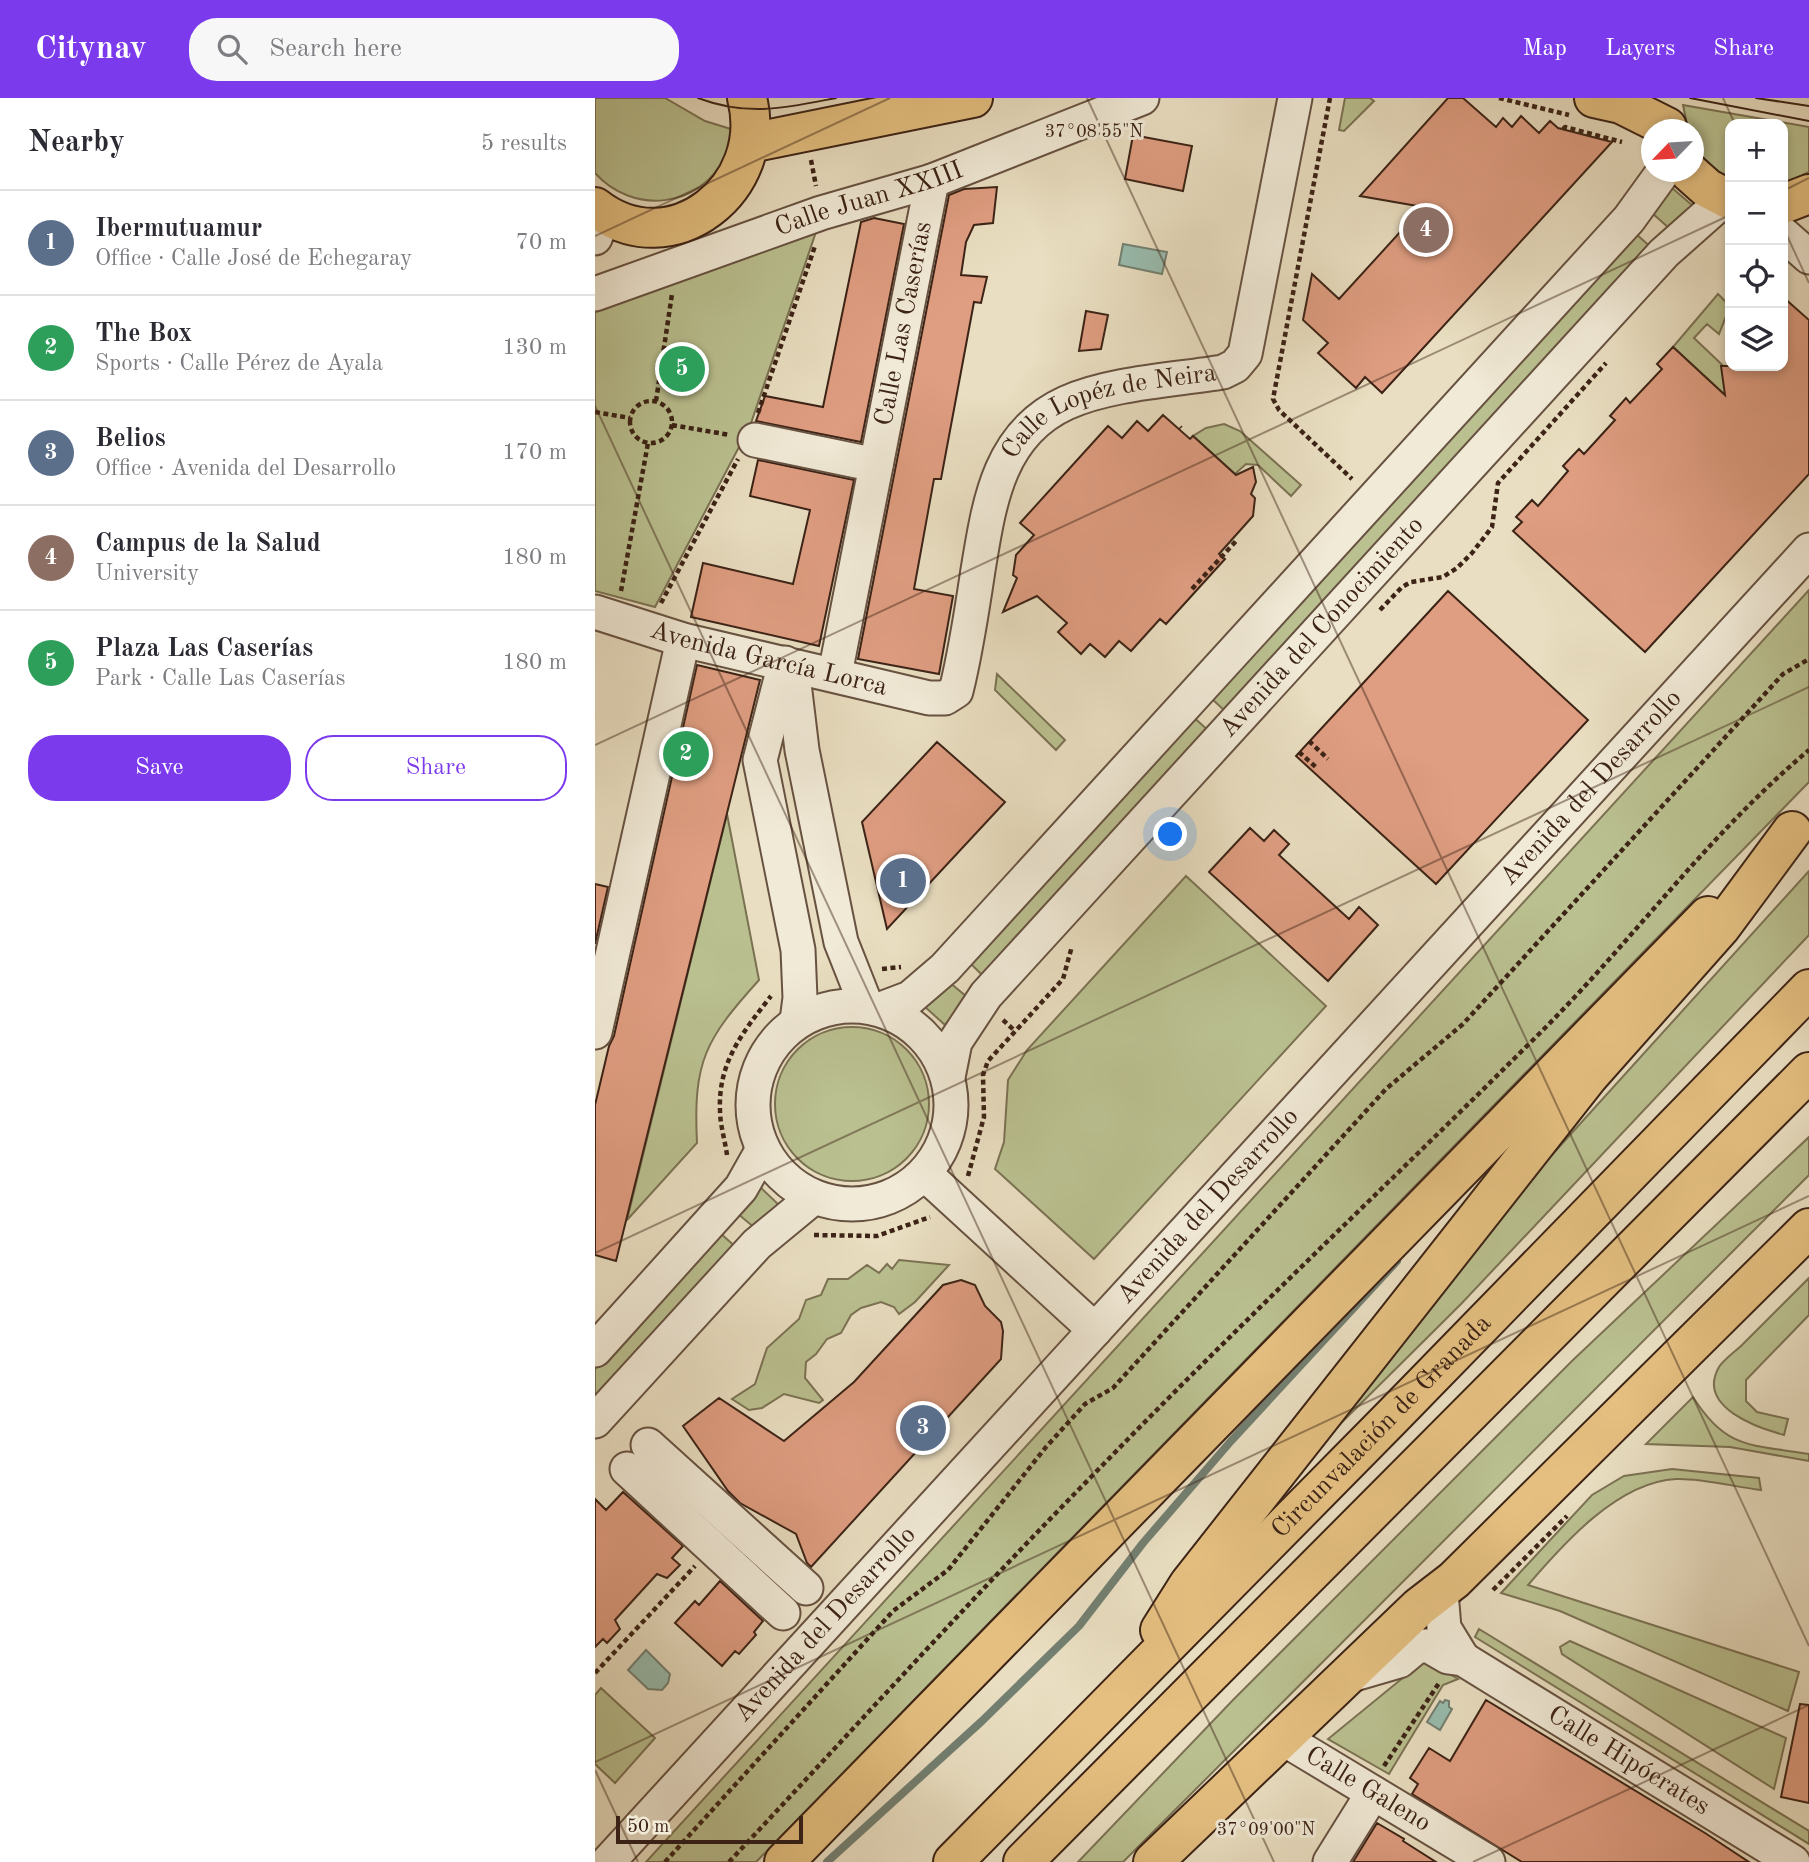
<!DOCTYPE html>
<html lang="en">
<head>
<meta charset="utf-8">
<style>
	:root { --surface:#fff; --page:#f7f7f7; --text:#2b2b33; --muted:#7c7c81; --line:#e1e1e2; --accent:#7c3aed }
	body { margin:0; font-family:"Old Standard TT",serif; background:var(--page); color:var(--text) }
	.controls { position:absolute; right:21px; top:21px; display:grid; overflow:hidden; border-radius:14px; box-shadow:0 4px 10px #0003 }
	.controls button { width:63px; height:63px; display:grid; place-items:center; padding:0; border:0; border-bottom:2px solid var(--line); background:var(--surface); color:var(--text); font:35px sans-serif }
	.compass { position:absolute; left:1046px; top:21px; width:63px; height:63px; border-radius:50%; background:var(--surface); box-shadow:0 4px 10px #0003; rotate:245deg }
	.scale { position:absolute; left:21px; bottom:18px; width:187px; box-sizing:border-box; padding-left:7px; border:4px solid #3c2316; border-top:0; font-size:19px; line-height:24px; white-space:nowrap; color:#3c2316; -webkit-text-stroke:5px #f1ead7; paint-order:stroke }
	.you { position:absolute; left:576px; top:737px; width:24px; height:24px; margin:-18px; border:5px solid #fff; border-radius:50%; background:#1a73e8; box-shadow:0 0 0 10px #1a73e833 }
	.badge { display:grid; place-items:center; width:46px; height:46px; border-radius:50%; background:var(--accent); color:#fff; font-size:23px; font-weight:700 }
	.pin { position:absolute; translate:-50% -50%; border:4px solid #fff; box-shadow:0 2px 7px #0006 }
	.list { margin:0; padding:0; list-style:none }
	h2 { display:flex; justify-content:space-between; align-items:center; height:91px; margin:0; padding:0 28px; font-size:30px }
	h2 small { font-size:23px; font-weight:400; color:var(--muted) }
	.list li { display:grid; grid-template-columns:46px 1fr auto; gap:21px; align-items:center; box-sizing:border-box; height:105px; padding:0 28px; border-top:2px solid var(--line) }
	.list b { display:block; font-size:26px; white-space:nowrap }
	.list p { margin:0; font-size:23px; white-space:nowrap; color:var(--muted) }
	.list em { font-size:23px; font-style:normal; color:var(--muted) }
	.actions { display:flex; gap:14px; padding:21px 28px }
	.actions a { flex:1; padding:16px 0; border:2px solid var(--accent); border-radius:28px; text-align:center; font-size:24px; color:var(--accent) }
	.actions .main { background:var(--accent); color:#fff }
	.icon { flex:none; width:38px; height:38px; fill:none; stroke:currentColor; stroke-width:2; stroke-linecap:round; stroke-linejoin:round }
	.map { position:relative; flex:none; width:1214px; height:1764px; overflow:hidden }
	header { display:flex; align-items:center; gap:42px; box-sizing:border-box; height:98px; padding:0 35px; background:var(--accent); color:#fff }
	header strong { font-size:33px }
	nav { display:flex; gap:38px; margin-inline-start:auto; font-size:24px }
	.search { width:490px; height:63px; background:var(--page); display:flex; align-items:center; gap:18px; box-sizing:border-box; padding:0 24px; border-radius:28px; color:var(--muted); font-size:26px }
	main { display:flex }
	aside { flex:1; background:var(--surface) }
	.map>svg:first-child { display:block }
</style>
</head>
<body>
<header>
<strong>Citynav</strong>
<div class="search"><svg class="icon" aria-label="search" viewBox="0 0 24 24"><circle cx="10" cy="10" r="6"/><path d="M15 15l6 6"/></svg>Search here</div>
<nav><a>Map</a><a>Layers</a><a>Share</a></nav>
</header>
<main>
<aside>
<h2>Nearby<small>5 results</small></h2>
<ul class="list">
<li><span class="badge" style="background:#5c6f8a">1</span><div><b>Ibermutuamur</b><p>Office · Calle José de Echegaray</p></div><em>70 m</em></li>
<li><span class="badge" style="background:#2e9e5b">2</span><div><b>The Box</b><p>Sports · Calle Pérez de Ayala</p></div><em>130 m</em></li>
<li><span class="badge" style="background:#5c6f8a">3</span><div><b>Belios</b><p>Office · Avenida del Desarrollo</p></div><em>170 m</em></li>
<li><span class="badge" style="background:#8d6e63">4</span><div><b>Campus de la Salud</b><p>University</p></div><em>180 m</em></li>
<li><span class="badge" style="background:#2e9e5b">5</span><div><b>Plaza Las Caserías</b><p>Park · Calle Las Caserías</p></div><em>180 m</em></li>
</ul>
<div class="actions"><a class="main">Save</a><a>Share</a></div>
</aside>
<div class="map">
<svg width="1214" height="1764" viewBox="0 0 1214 1764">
	<rect width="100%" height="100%" fill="#e9dec1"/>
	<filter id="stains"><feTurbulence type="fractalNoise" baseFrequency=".00286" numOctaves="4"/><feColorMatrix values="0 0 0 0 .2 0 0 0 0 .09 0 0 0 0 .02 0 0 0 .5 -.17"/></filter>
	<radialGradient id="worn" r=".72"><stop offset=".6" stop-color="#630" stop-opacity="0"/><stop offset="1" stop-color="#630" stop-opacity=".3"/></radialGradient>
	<path fill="#bac090" stroke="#7b7253" stroke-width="2" d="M0,0H70L110,23L136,31C135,40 134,50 130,58C106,111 37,117 0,75Z
		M750,0H775L779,3L749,33L744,32Z
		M1088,7L1214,29V74L1188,87V26H1135L1133,81C1114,67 1099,56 1098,32L1093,31Z
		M1076,89L1098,108L1075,131L1057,115Z
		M222,131L155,328L60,509L0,493V215L9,207Z
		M1040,135L1058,151L632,615L615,599Z
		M1123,196L1135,208L1124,236L1112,226L1099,240L1141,280L1144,310L1078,249Z
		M629,326L645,333L706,387L696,398L663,367L651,366L640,376L598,338L611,330Z
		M1214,492V684L161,1764H51Z
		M402,576L470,642L461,652L400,592Z
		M596,617L614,633L390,880L373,863Z
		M132,716L164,882C110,942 98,963 102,1045L32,1122Z
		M1214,773V837L866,1206L717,1354L946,1069Z
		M591,778L731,908L499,1161L400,1071L409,1044L413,982L432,952Z
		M354,884L372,899L350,927L329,908Z
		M180 1006a77 77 0 1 1 154 0a77 77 0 1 1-154 0Z
		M1214,1039V1077L528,1764H483L638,1602L978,1262Z
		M163,1087L185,1108L161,1131L142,1115Z
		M124,1134L143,1151L0,1307V1271Z
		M304,1162L354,1167L320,1204L304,1216L299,1209L286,1204L266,1210L256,1217L246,1235L232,1241L221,1256L211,1264L210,1280L228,1302L224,1305L189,1296L167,1310L154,1312L137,1301L160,1286L172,1250L204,1221L211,1202L226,1197L233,1181H253L272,1167L284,1175L292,1166L297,1171Z
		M1214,1180V1217L1151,1282V1303L1162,1314L1193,1321L1189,1337C1163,1330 1101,1309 1124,1269C1129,1261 1141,1253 1148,1246C1170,1224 1192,1202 1214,1180Z
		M1098,1299C1132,1353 1157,1346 1214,1356V1363L1135,1349L1051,1346Z
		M1077,1371L1164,1380L1166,1392C1139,1389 1108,1380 1081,1381C1023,1384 969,1445 933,1487L1204,1574L1193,1613L965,1513L906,1495L997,1397L1029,1378Z
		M884,1531L1214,1733V1746L880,1539Z
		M975,1543L1191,1640L1179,1691L967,1556L965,1549Z
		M831,1561L863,1581L848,1587L794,1676L733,1641Z
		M6,1590L60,1640L20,1685L0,1666V1597Z"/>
	<path fill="#98bcae" stroke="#737f71" stroke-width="2" d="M528,146L572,154L567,176L524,167Z
		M51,1552L75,1576L73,1585L67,1592L53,1591L33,1572Z
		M850,1602L854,1603V1609L857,1611L845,1632L832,1624L845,1603L848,1605Z"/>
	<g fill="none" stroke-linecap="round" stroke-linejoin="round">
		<path stroke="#737f71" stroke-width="8" d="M232,1764L387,1623L484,1528L548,1445L636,1343L802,1163"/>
	</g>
	<path fill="#df9d81" stroke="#3c2316" stroke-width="2" d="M853,0H868L901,29L908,20L917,29L926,18L944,35L955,23L963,30L1017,44L787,295L770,279L761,290L723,255L733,245L708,222L717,176L744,201L828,109L765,98Z
		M538,37L597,48L588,93L530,81Z
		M402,89L398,125L379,127L371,144L366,177L392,179L386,205L379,204L346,381H339L319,491L358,498L344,576L263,561L354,97L369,91Z
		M279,120L309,126L266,344L161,323L170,298L228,309L266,124Z
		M1188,199L1214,222V376L1050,554L918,433L927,424L921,419L937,402L943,408L973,373L968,368L984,351L989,356L1020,322L1015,318L1031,300L1035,305L1067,271L1062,266L1078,249L1130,297L1126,268H1188Z
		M491,213L513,217L506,251L484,253Z
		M568,317L595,341L598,338L641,377L658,369L661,384L656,396L660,400L658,418L624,456L630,461L571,526L565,521L536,553L524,543L510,559L495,546L486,556L463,534L472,525L442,498L408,514L422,480L418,477L421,457L439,437L425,425L513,328L527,340L542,323L553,333Z
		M163,362L259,382L224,548L96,519L108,465L198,486L215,412L155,398Z
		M853,493L993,622L841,786L701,658Z
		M102,567L165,582L21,1163L0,1157V1007L14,948L19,938Z
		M342,644L410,704L292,831L267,724Z
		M655,730L669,743L679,732L694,746L684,757L754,821L764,809L783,827L733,883L614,774Z
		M0,786L13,789L0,846Z
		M366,1182L380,1187L390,1208L406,1224L408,1233L406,1261L216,1469L212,1465L201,1436L145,1405L133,1393L88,1328L124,1300L189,1343L259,1284L348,1187Z
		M28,1394L88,1448L77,1460L85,1467L72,1480L62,1476L20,1522L25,1531L12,1545L8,1541L0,1549V1401L11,1412Z
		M125,1483L168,1523L159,1534L161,1537L144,1556L140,1553L127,1568L80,1525L100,1503L104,1507Z
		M891,1602L1110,1735L1154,1764H927L817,1696L823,1686L815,1680L834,1650L855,1663Z
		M1205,1606L1214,1607V1705L1186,1699Z
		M782,1725L809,1741L808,1743L841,1764H758Z"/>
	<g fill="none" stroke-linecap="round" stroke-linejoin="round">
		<g stroke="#675241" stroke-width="37">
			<g id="minor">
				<path d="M1188,136L1214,159"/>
				<path d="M0,140L10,117"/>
				<path id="s1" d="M0,196L226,115L337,83L547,0"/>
				<path d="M160,342L281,367"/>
				<path id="s2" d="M0,514L88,542L334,600H350L361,593C371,553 377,512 383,472C394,406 403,336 471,305C515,285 579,282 628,274L640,268L650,256L700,0"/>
				<path d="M190,565L165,662L203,852L205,900L202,923"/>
				<path d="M197,569L207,652L246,844L271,907"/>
				<path id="s3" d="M240,576L337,83"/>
				<circle cx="257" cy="1007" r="99"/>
				<path d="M286,911L315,900L350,870L1034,121L1068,74"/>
				<path d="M0,934L88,542"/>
				<path id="s4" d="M353,979L360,944L391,897L1069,155L1131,100"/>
				<path d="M330,1076L500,1232"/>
				<path d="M0,1252L146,1090L168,1051"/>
				<path d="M0,1323L162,1146L219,1099"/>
				<path d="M53,1347L211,1490"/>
				<path d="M32,1371L188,1515"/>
				<path d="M846,1494L849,1530L868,1561"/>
				<path id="s5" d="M756,1577L804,1563L822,1548H834L853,1559L868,1561L1198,1764"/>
				<path id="s6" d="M689,1641L893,1764"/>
				<path id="s7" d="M13,1764L1214,452"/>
				<path d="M735,1764L778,1695"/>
			</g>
		</g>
		<g stroke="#3c2316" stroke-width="42">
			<path id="major" d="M999,0L1026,6L1072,29
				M155,45L378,0
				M1094,74L1112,90L1135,102
				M1188,106L1214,96
				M0,109C77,169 175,89 152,0
				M189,1764L1113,818
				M558,1764L824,1509L859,1482L1214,1130"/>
		</g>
		<g stroke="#3c2316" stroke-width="42">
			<g id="highway">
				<path d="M565,1532L594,1486L993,979L1126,829L1197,733"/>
				<path id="s8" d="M358,1764L796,1320L1214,891"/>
				<path d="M428,1764L1214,974"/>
			</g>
		</g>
		<path stroke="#3c2316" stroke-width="4.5" stroke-dasharray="5 3.5" stroke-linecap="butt" d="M735,0L678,301L684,312L757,381
			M904,0L974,17
			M968,31L970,29L1027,44
			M216,62L221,88
			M35 324a21 21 0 1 1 42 0a21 21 0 1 1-42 0Z
			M61,303L77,196
			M0,314L35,320
			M163,315L220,148
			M77,327L135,337
			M585,329L586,330
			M597,491L641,443
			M26,493L53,345
			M66,505L143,361
			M785,512L807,489L816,484L848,479L862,470L877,455L897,429L903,385L1011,265
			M714,643L733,661
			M704,654L723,671
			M287,871L306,869
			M408,922L420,933
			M132,1057C130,1042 125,1027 125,1012C123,964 148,934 176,898
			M373,1078L389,1019L388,977L393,963L468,881L477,848
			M219,1137L282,1138L335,1119
			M898,1492L972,1418
			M0,1575L100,1468
			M789,1668L844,1585
			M70,1764L298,1513L353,1472L451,1349L490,1306L518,1290L791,991L868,926L1188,576L1214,561
			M134,1764C255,1635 373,1504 497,1378C645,1225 801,1079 951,929C1041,838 1116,734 1214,652"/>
		<use href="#minor" stroke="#f1ead7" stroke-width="33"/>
		<use href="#major" stroke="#e4bf80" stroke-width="38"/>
		<use href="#highway" stroke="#e4bf80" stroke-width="38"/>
		<path stroke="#3c2316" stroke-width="2" d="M103,0C153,19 190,10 241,0
			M1095,0L1214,23
			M1161,0L1214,8"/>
	</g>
	<path fill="none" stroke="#3c2316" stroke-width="2" stroke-opacity="0.45" d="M492,0L1214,1548M1128,0L1140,26M1188,93L1214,80M1188,129L1214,185M0,138L295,0M0,308L679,1764M0,647L1135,117M0,1155L1214,589M0,1664L1214,1098M0,1672L43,1764M878,1764L1214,1607"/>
	<g text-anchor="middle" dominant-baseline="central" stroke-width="6" stroke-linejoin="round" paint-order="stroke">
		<g font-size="26" fill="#3c2316" stroke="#f1ead7">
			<text stroke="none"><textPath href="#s1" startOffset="290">Calle Juan XXIII</textPath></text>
			<text stroke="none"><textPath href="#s3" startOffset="357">Calle Las Caserías</textPath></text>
			<text stroke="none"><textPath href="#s2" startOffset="732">Calle Lopéz de Neira</textPath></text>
			<text stroke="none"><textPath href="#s4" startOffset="590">Avenida del Conocimiento</textPath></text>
			<text stroke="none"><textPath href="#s2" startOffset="180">Avenida García Lorca</textPath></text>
			<text stroke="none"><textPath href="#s7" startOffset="1456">Avenida del Desarrollo</textPath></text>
			<text stroke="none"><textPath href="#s7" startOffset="889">Avenida del Desarrollo</textPath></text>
			<text stroke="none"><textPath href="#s8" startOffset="611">Circunvalación de Granada</textPath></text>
			<text stroke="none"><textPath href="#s7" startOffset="322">Avenida del Desarrollo</textPath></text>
			<text stroke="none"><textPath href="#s5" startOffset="317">Calle Hipócrates</textPath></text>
			<text stroke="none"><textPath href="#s6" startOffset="98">Calle Galeno</textPath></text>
		</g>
	</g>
	<g font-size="18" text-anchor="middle" fill="#3c2316" stroke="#f1ead7" stroke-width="6" stroke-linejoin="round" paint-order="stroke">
		<text x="499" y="39">37°08'55"N</text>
		<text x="671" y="1737">37°09'00"N</text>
	</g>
	<rect width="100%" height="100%" filter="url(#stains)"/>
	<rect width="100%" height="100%" fill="url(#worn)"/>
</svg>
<div class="controls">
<button>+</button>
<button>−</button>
<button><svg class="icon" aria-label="locate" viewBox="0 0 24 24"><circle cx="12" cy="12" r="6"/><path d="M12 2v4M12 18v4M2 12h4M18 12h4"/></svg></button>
<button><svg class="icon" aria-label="layers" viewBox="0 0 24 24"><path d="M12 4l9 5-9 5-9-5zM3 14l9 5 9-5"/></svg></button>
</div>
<svg class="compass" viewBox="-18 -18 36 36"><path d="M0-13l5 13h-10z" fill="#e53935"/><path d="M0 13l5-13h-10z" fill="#7c7c81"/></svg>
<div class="scale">50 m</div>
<div class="you"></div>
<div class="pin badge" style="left:308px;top:783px;background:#5c6f8a">1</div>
<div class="pin badge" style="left:91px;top:656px;background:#2e9e5b">2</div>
<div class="pin badge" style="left:328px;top:1330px;background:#5c6f8a">3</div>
<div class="pin badge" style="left:831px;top:132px;background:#8d6e63">4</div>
<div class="pin badge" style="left:87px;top:271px;background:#2e9e5b">5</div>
</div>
</main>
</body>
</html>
